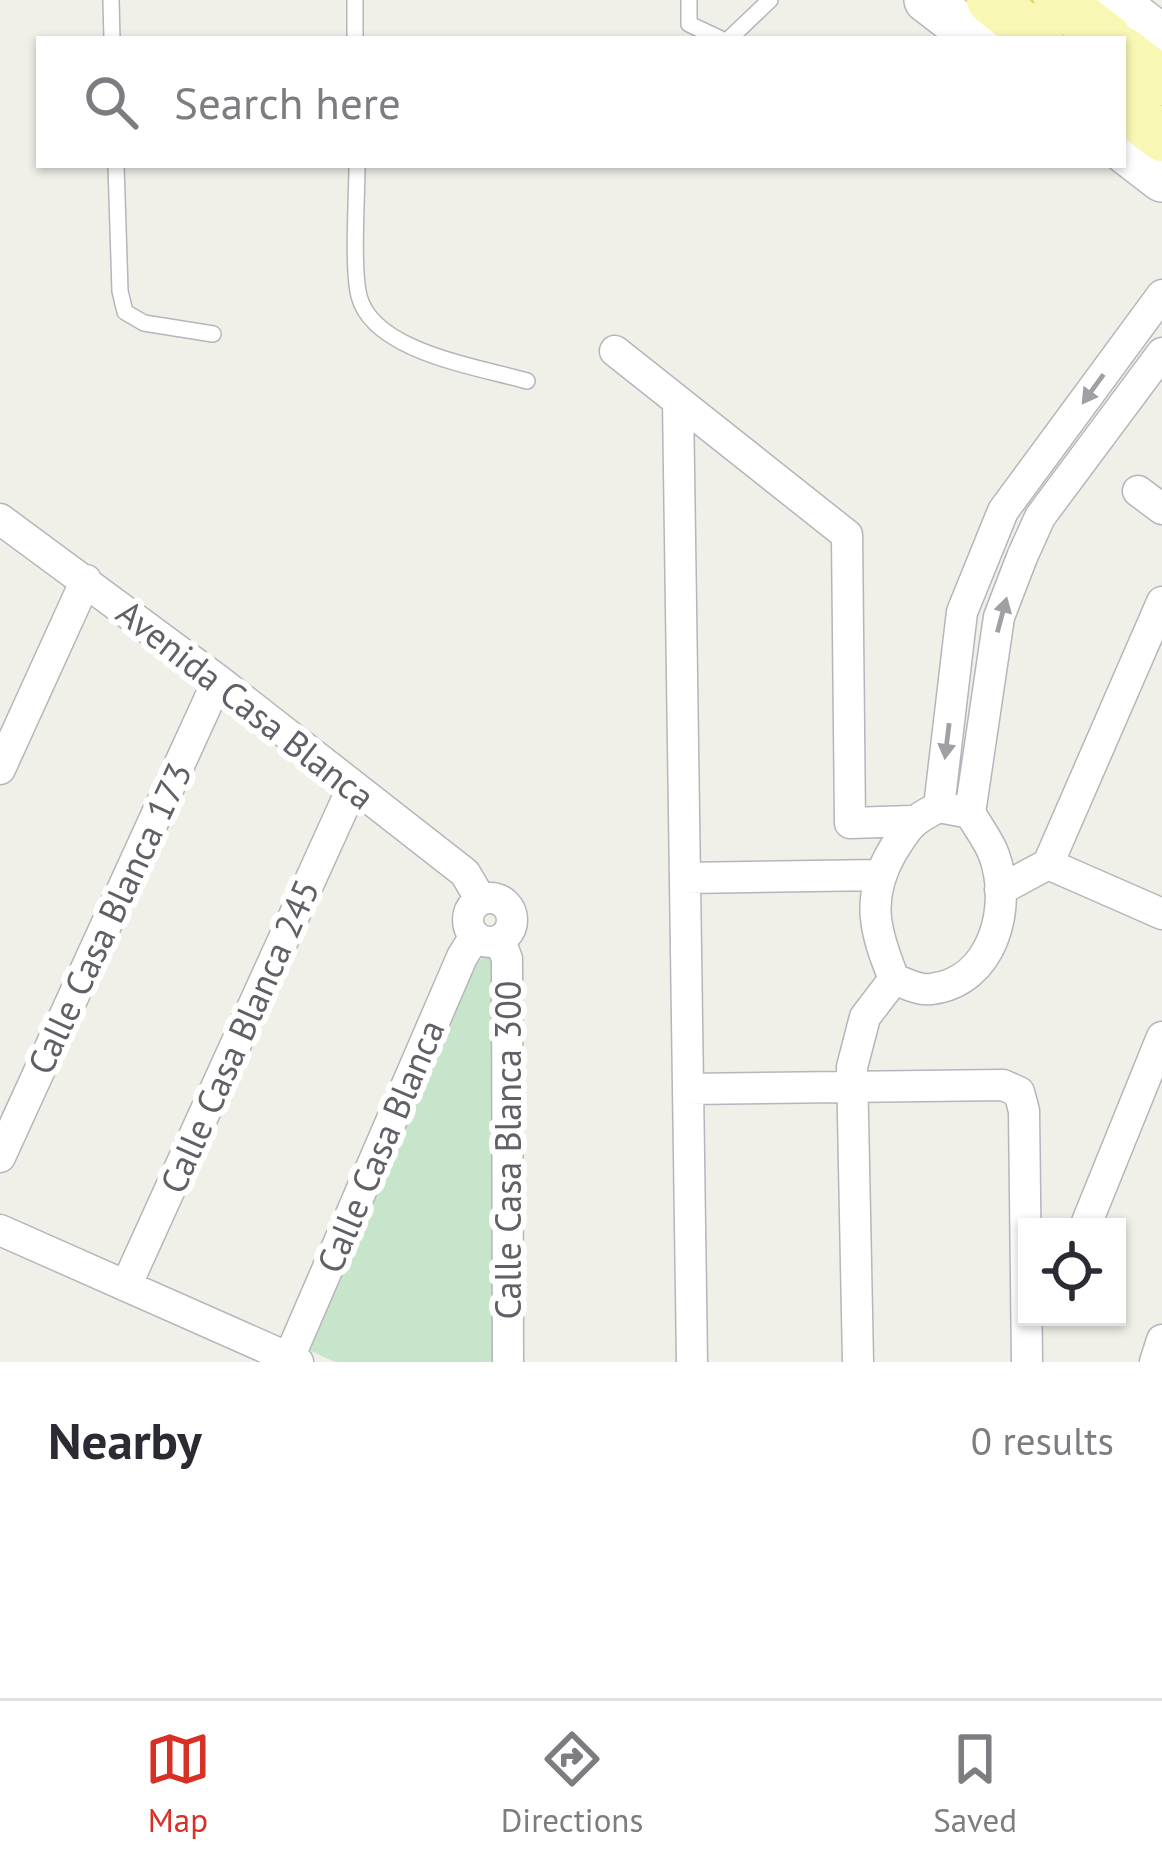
<!DOCTYPE html>
<html lang="en">
<head>
<meta charset="utf-8">
<style>
	:root { --surface:#fff; --page:#f7f7f7; --text:#2b2b33; --muted:#7c7c81; --line:#e1e1e2; --accent:#d93025 }
	body { margin:0; font-family:"PT Sans",sans-serif; background:var(--page); color:var(--text) }
	.controls { position:absolute; right:36px; bottom:36px; display:grid; overflow:hidden; border-radius:0px; box-shadow:0 3px 9px #0004 }
	.controls button { width:108px; height:108px; display:grid; place-items:center; padding:0; border:0; border-bottom:3px solid var(--line); background:var(--surface); color:var(--text); font:60px sans-serif }
	.list { margin:0; padding:0; list-style:none }
	h2 { display:flex; justify-content:space-between; align-items:center; height:156px; margin:0; padding:0 48px; font-size:51px }
	h2 small { font-size:39px; font-weight:400; color:var(--muted) }
	.icon { flex:none; width:66px; height:66px; fill:none; stroke:currentColor; stroke-width:2; stroke-linecap:round; stroke-linejoin:round }
	.map { position:relative; flex:none; width:1162px; height:1362px; overflow:hidden }
	.search { position:absolute; background:var(--surface); box-shadow:0 3px 9px #0004; left:36px; right:36px; top:36px; height:132px; display:flex; align-items:center; gap:30px; box-sizing:border-box; padding:0 42px; border-radius:0px; color:var(--muted); font-size:45px }
	.sheet { height:336px; background:var(--surface) }
	nav { display:flex; justify-content:space-around; align-items:center; box-sizing:border-box; height:168px; border-top:3px solid var(--line); background:var(--surface); font-size:33px; color:var(--muted) }
	nav a { display:grid; justify-items:center; gap:6px }
	nav .on { color:var(--accent) }
	.map>svg:first-child { display:block }
</style>
</head>
<body>
<div class="map">
<svg width="1162" height="1362" viewBox="0 0 1162 1362">
	<rect width="100%" height="100%" fill="#f0efe8"/>
	<path fill="#c7e5cb" d="M489,954L495,968V1362H335L309,1350L473,965Z"/>
	<g fill="none" stroke-linecap="round" stroke-linejoin="round">
		<g stroke="#b5b6bb" stroke-width="18">
			<path id="service" d="M111,0L112,39
				M355,0V39
				M689,0V24L721,39
				M729,39L770,0
				M116,165L120,291L125,312L144,323L213,334
				M357,165C357,198 352,267 359,296C373,352 479,367 527,381"/>
		</g>
		<g stroke="#b5b6bb" stroke-width="33">
			<path id="minor" d="M615,351L847,535L850,823L911,821
				M678,401L692,1362
				M1138,491L1162,509
				M0,519L218,680L465,873L481,900
				M0,769L86,580
				M939,807L962,612L1003,511L1162,295
				M939,807L970,813C978,827 989,841 994,855C1013,907 993,982 931,989C919,991 905,983 894,979C875,932 865,899 892,852C908,826 912,820 939,807Z
				M970,813L999,617L1022,557L1040,517L1162,353
				M1048,864L1162,914
				M685,878L879,875
				M1000,890L1048,864L1162,602
				M468 920a22 22 0 1 1 44 0a22 22 0 1 1-44 0Z
				M500,940L507,959L508,1362
				M688,1089L1003,1085L1019,1092L1024,1111L1027,1362
				M0,1157L218,680
				M1085,1227L1162,1037
				M0,1230L298,1362
				M126,1286L353,786
				M289,1358L462,957L475,936
				M858,1362L852,1067L865,1017L894,979
				M1155,1362L1162,1340"/>
		</g>
		<g stroke="#b6b8be" stroke-width="48">
			<path id="secondary" d="M927,0L978,39
				M1113,0L1162,38
				M1123,149L1162,179"/>
		</g>
		<g stroke="#e7d46a" stroke-width="51">
			<path id="primary" d="M991,0L1039,39
				M1058,0L1108,39
				M1123,51L1162,81
				M1123,106L1162,137"/>
		</g>
		<use href="#service" stroke="#fff" stroke-width="15"/>
		<use href="#minor" stroke="#fff" stroke-width="30"/>
		<use href="#secondary" stroke="#fff" stroke-width="45"/>
		<use href="#primary" stroke="#f9f7b4" stroke-width="48"/>
	</g>
	<defs><path id="oneway-solid" d="M-6-.8H1V-3.2L6.5 0L1 3.2V.8H-6Z" transform="scale(3)"/></defs>
	<g fill="#9fa0a4">
		<use href="#oneway-solid" transform="translate(1093 389) rotate(126)"/>
		<use href="#oneway-solid" transform="translate(1002 615) rotate(-75)"/>
		<use href="#oneway-solid" transform="translate(947 741) rotate(97)"/>
	</g>
	<g text-anchor="middle" dominant-baseline="central" stroke-width="12" stroke-linejoin="round" paint-order="stroke">
		<g font-size="36" fill="#5f6167" stroke="#fff">
			<text transform="translate(246 704) rotate(38)">Avenida Casa Blanca</text>
			<text transform="translate(109 918) rotate(-65)">Calle Casa Blanca 173</text>
			<text transform="translate(239 1036) rotate(-66)">Calle Casa Blanca 245</text>
			<text transform="translate(380 1146) rotate(-67)">Calle Casa Blanca</text>
			<text transform="translate(507 1150) rotate(-90)">Calle Casa Blanca 300</text>
		</g>
	</g>
</svg>
<div class="controls">
<button><svg class="icon" aria-label="locate" viewBox="0 0 24 24"><circle cx="12" cy="12" r="6"/><path d="M12 2v4M12 18v4M2 12h4M18 12h4"/></svg></button>
</div>
<div class="search"><svg class="icon" aria-label="search" viewBox="0 0 24 24"><circle cx="10" cy="10" r="6"/><path d="M15 15l6 6"/></svg>Search here</div>
</div>
<section class="sheet">
<h2>Nearby<small>0 results</small></h2>
<ul class="list">
</ul>
</section>
<nav>
<a class="on"><svg class="icon" aria-label="map" viewBox="0 0 24 24"><path d="M3 6l6-2 6 2 6-2v14l-6 2-6-2-6 2zM9 4v14M15 6v14"/></svg>Map</a>
<a><svg class="icon" aria-label="directions" viewBox="0 0 24 24"><path d="M12 3l9 9-9 9-9-9zM9 14v-3h6M13 9l2 2-2 2"/></svg>Directions</a>
<a><svg class="icon" aria-label="saved" viewBox="0 0 24 24"><path d="M7 4h10v16l-5-4-5 4z"/></svg>Saved</a>
</nav>
</body>
</html>
